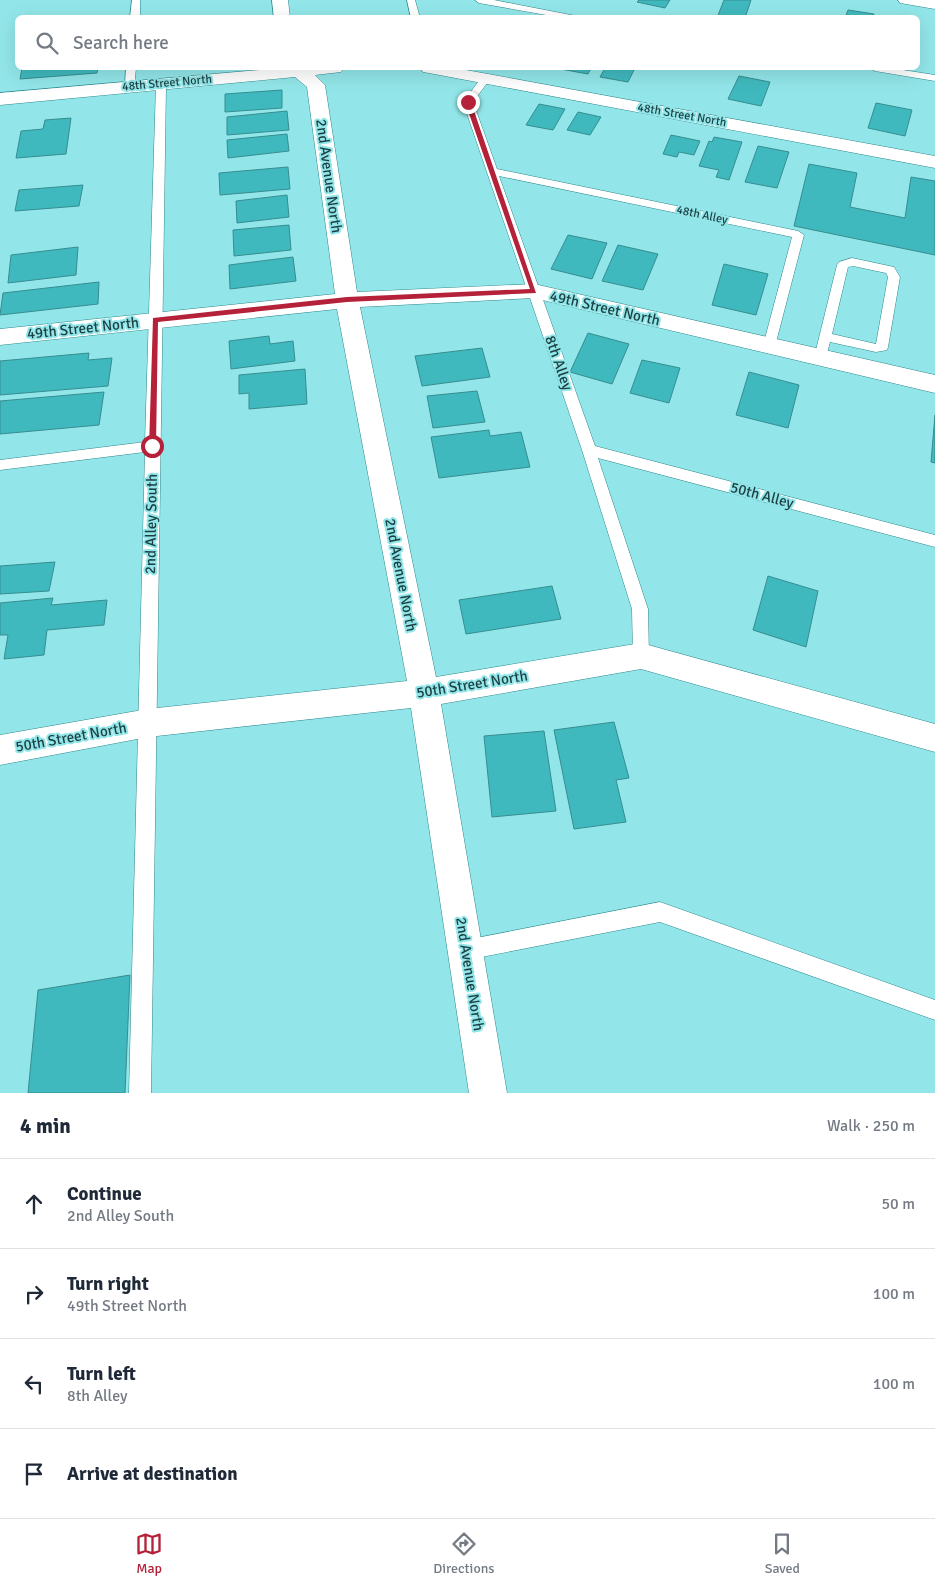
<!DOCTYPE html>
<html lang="en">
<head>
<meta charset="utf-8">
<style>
	:root { --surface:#fff; --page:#f6f6f7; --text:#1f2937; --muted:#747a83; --line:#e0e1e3; --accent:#b42139 }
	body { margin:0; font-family:Signika,sans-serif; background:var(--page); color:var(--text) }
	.stop { position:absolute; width:15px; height:15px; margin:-11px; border:4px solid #b42139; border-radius:50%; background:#fff }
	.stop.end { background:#b42139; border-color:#fff; box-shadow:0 1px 5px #0008 }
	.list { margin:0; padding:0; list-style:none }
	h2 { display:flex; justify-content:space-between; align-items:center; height:65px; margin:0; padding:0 20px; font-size:21px }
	h2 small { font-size:16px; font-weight:400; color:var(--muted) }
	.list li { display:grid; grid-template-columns:32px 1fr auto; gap:15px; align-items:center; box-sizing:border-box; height:90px; padding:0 20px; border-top:1px solid var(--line) }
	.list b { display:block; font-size:19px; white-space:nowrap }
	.list p { margin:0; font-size:16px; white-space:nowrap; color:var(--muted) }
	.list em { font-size:16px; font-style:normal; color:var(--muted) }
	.icon { flex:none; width:28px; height:28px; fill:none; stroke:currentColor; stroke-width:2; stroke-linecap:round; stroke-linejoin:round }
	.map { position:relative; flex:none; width:935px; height:1093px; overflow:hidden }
	.search { position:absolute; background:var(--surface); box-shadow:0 5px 20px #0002; left:15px; right:15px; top:15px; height:55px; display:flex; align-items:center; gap:12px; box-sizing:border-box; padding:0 18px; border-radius:8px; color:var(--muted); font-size:19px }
	.sheet { height:425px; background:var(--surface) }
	nav { display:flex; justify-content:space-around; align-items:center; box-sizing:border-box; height:70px; border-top:1px solid var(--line); background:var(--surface); font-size:14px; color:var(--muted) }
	nav a { display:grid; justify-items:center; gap:2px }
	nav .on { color:var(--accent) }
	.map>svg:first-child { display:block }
</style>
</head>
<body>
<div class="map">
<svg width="935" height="1093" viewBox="0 0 935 1093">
	<rect width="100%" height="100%" fill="#92e6e9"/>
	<path fill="#40b9be" stroke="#368d90" d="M639,0H670L665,8L637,2Z
		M724,0H751L745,18H717Z
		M848,10L874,14L873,18H845Z
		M22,68H98L97,73L20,79Z
		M555,68H591L588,74Z
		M605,68H635L628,82L600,77Z
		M739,76L770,82L761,106L728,99Z
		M282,90V108L225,112V94Z
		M876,103L912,110L905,136L868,128Z
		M539,104L565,109L553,130L526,125Z
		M287,111L289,130L227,135V117Z
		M578,112L601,117L590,135L567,130Z
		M71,118L66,154L16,158L21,131L43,129L45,120Z
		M287,134L289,151L228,158L227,140Z
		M671,135L700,141L694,155L679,152L677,157L663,154Z
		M714,137L742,142L729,180L716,177L719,170L699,166L709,141L712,142Z
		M758,146L789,152L777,188L745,182Z
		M809,164L857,173L850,207L905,218L911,177L935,181V255L794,226Z
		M288,167L290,189L220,195L219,173Z
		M83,185L79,206L15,211L19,190Z
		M287,195L289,217L237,223L236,201Z
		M289,225L291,250L234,256L233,230Z
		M568,235L607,243L592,279L551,269Z
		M618,245L658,254L643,290L602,281Z
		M78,247L76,275L8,283L11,255Z
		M293,257L296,281L230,289L229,265Z
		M724,264L768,274L756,315L712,305Z
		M99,282L98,304L0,315L3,293Z
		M588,333L629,344L612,384L570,372Z
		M269,336L270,344L293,341L295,361L231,369L229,341Z
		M482,348L490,377L422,386L415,356Z
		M89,353L88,360L112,358L108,386L0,395V361Z
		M642,360L680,368L669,403L630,393Z
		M305,369L307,404L249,409V393L239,394V375Z
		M749,372L799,385L788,428L736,415Z
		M477,391L485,422L433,428L427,396Z
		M104,392L99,425L0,434V401Z
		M935,415V463L931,462Z
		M489,430L490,436L521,432L530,467L439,478L431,437Z
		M55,562L49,591L0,594V566Z
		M768,576L818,591L806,647L753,630Z
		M552,586L561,619L466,634L459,600Z
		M53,598L51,605L107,600L104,625L47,630L44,655L4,659L8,635H0V603Z
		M614,722L629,778L616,780L626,822L574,829L554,730Z
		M544,731L556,811L492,817L484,736Z
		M130,975L125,1093H28L38,990Z"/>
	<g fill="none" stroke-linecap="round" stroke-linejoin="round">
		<g stroke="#30878b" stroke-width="1">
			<path id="lane" d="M132,0H140V18H130Z
				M407,0H415L420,18H411Z
				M475,0H494L586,18H563L479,3Z
				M126,68H136L134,88L130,89L125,86Z
				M870,68H890L935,75V81L875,71Z
				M485,76L490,79L473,102L497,169L798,231L804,235L775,346L774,349H764L763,346L792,237L499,176L595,446L935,535V547L598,458L648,609L649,656L647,661L641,663L635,661L633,656L632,609L582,450L463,102L482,77Z
				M161,82L166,85L151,1093H129L145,452L0,470V460L145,442L156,85Z
				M852,258L894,267L900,277L888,347L887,350L876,352L830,342L825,361H815L814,358L837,265L839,262ZM853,266L886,273L888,277L876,344L832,334L848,267Z
				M660,902L935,1000V1020L660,922L466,960L459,957L456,950L459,943L466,940Z"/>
		</g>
		<g stroke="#30878b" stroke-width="1">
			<path id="street" d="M272,0H288L290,18H274Z
				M898,0H935V9L900,3Z
				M282,68H344L341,72L315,75L325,85L357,292L534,284L935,375V393L534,298L360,307L436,677L641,643L935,724V752L641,669L441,704L507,1093H469L411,708L148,737L0,765V735L148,709L407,681L337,309L0,345V329L335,294L307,87L295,77L0,105V93Z
				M420,68H455L935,156V168L429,73L423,72Z"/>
		</g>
		<use href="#lane" fill="#fff" fill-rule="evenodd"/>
		<use href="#street" fill="#fff" fill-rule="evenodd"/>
	</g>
	<path fill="#b42139" d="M468,100L471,102L536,293L347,302L158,322L156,446L155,448H149L153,318L347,297L530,289L465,102Z"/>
	<g text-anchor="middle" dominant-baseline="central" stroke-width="4" stroke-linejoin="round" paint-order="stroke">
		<g font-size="12" fill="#1c3f41" stroke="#92e6e9">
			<text transform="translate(167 83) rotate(-5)">48th Street North</text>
			<text transform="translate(682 115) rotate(10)">48th Street North</text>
			<text transform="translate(702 215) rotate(12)">48th Alley</text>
		</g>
		<g font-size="15" fill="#1c3f41" stroke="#92e6e9">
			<text transform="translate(329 176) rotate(82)">2nd Avenue North</text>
			<text transform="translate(605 308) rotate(13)">49th Street North</text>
			<text transform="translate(83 328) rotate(-6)">49th Street North</text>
			<text transform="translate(559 363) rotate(71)">8th Alley</text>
			<text transform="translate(762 495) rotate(15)">50th Alley</text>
			<text transform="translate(151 524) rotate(-89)">2nd Alley South</text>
			<text transform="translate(401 575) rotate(79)">2nd Avenue North</text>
			<text transform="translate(472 684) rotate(-9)">50th Street North</text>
			<text transform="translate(71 737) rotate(-10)">50th Street North</text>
			<text transform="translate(470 974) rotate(81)">2nd Avenue North</text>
		</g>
	</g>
</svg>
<div class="stop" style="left:152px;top:446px"></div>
<div class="stop end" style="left:468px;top:102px"></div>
<div class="search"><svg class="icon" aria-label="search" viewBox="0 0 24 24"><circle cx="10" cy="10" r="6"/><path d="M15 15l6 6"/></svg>Search here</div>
</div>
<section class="sheet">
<h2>4 min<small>Walk · 250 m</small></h2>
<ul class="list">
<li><svg class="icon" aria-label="ahead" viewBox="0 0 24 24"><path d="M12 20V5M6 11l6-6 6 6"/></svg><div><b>Continue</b><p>2nd Alley South</p></div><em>50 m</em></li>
<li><svg class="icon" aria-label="right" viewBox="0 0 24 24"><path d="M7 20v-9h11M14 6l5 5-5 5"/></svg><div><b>Turn right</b><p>49th Street North</p></div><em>100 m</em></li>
<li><svg class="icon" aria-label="left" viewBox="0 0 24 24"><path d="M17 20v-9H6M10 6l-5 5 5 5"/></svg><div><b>Turn left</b><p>8th Alley</p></div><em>100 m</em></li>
<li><svg class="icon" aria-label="arrive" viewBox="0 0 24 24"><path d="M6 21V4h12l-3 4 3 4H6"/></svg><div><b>Arrive at destination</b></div></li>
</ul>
</section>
<nav>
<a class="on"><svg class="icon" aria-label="map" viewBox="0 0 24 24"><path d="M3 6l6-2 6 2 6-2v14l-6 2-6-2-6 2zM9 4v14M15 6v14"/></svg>Map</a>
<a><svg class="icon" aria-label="directions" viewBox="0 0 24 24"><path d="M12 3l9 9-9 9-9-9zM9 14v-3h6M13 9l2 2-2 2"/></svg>Directions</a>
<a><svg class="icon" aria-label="saved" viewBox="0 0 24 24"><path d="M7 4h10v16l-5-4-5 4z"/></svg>Saved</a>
</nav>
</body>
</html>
